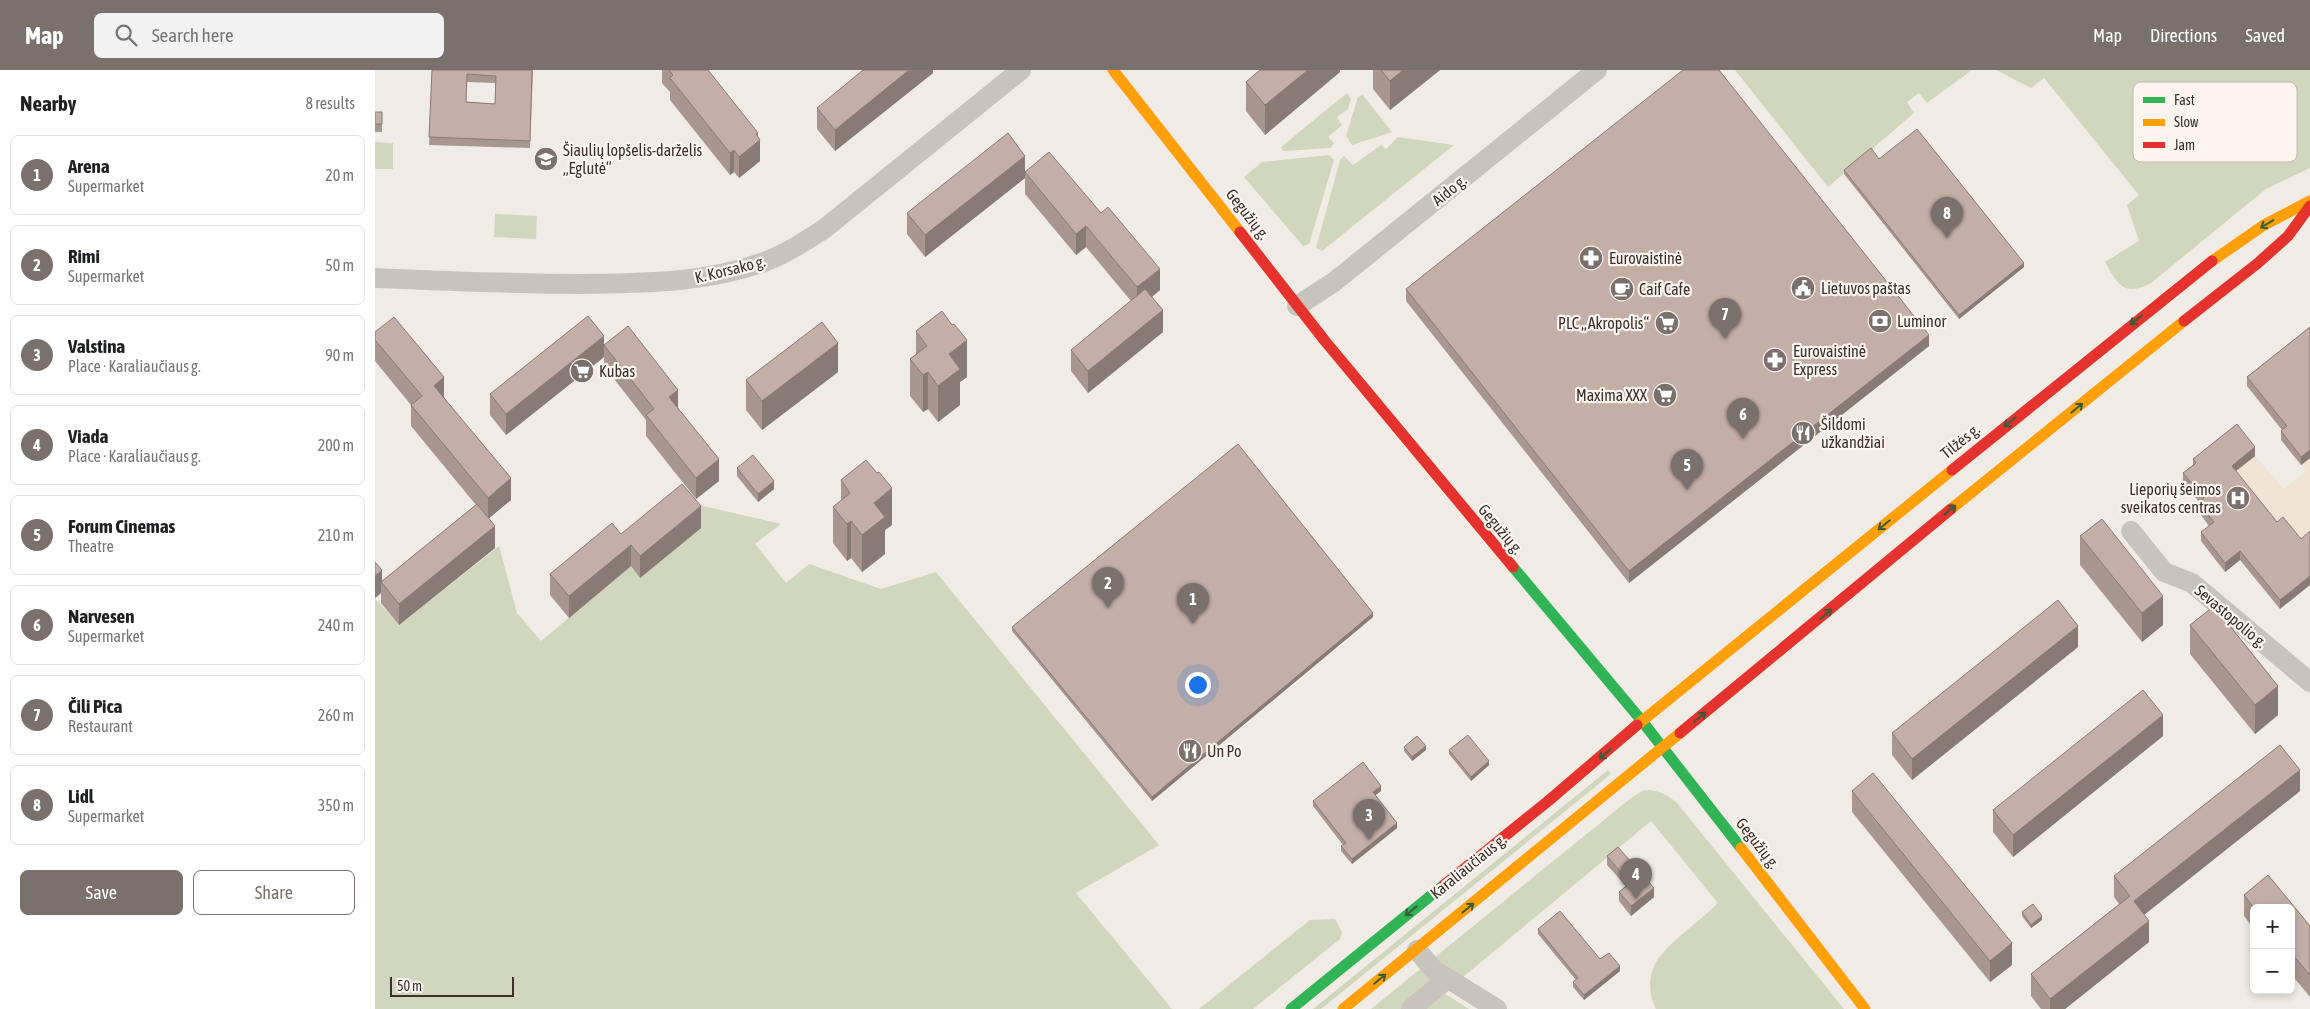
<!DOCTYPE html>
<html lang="en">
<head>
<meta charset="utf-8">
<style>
	:root { --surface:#fff; --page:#f2f2f2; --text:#202124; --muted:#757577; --line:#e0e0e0; --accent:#7a716c }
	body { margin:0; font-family:"Asap Condensed",sans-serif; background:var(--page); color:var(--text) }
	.controls { position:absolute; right:15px; bottom:15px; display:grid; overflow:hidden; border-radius:8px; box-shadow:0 2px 8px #0003 }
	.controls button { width:45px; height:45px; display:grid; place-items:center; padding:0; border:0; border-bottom:1px solid var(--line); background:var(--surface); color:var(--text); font:25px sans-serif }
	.scale { position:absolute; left:15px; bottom:12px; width:124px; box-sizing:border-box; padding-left:5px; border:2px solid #3b302b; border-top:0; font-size:14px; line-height:18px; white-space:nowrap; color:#3b302b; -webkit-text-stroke:4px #fbf5ee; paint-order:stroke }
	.you { position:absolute; left:822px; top:614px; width:18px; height:18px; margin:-12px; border:4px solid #fff; border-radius:50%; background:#1a73e8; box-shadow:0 0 0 8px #1a73e833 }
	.badge { display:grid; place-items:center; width:32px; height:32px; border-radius:50%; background:var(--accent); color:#fff; font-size:16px; font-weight:700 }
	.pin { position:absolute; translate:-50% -41px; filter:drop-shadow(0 1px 2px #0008) }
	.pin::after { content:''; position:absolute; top:26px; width:18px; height:15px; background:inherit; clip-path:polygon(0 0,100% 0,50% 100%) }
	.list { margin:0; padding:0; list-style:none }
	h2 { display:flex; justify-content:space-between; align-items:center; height:65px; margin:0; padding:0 20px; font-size:21px }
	h2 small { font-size:16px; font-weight:400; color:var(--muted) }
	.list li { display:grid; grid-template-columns:32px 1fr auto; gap:15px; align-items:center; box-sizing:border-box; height:80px; margin:0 10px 10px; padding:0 10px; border:1px solid var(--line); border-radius:8px }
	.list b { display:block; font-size:19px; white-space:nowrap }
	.list p { margin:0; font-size:16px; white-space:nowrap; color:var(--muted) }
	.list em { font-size:16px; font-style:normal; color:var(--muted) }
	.actions { display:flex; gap:10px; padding:15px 20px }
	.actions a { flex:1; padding:11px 0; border:1px solid var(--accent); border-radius:8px; text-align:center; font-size:18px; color:var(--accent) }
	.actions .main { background:var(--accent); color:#fff }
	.icon { flex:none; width:28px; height:28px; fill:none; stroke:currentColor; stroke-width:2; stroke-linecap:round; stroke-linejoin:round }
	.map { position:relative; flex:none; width:1935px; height:939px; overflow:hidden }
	header { display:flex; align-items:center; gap:30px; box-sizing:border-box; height:70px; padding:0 25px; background:var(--accent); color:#fff }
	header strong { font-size:24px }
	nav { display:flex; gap:28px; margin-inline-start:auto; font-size:18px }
	.search { width:350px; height:45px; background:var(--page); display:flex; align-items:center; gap:12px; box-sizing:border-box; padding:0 18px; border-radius:8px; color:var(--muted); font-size:19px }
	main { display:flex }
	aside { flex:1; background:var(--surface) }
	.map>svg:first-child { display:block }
</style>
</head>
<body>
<header>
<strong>Map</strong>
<div class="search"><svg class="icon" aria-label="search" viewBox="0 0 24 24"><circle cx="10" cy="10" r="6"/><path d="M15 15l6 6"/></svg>Search here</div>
<nav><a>Map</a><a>Directions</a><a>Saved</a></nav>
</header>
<main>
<aside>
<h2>Nearby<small>8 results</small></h2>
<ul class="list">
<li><span class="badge">1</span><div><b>Arena</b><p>Supermarket</p></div><em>20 m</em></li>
<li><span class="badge">2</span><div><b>Rimi</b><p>Supermarket</p></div><em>50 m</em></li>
<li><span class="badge">3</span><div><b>Valstina</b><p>Place · Karaliaučiaus g.</p></div><em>90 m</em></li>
<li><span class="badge">4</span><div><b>Viada</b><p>Place · Karaliaučiaus g.</p></div><em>200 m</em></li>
<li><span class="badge">5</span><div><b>Forum Cinemas</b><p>Theatre</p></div><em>210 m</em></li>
<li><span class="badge">6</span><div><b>Narvesen</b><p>Supermarket</p></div><em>240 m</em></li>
<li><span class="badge">7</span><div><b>Čili Pica</b><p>Restaurant</p></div><em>260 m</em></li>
<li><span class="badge">8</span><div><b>Lidl</b><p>Supermarket</p></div><em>350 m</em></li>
</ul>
<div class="actions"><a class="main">Save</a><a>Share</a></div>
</aside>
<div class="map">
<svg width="1935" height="939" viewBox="0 0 1935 939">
	<rect width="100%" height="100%" fill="#f0ebe5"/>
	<path fill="#d1d6bf" d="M1360,0H1597L1552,33L1544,23L1532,32L1539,43L1453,117Z
		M1621,0H1935V98L1891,119L1776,213C1749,227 1743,215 1730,192L1764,171L1752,135L1764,125L1669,8L1656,18Z
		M972,23L976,29L973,39L962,47L967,55L953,67L959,73L956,78L908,81L906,77Z
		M988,25L1017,62L977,75L971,66L983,27Z
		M1023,67L1079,75L947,181L941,178L965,90L969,86L978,95L1006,75L1011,79Z
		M0,72L18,73V99H0Z
		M954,85L959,90L934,174L928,176L869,107L887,92Z
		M120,144L162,146L161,169L119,167Z
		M311,432L406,454L380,474L411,513L434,494L506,519L561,502L784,775L701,823L797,939H0V528L24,555L124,476L142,543L166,571L256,496L265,507Z
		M1233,700L1236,704L946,939H938Z
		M1274,720C1286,721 1294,726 1302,733L1469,939H1281C1272,923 1273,900 1286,885C1302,866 1325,851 1343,833L1276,751L1069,923L1094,939H996L1256,728L1267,721Z
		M960,849L967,862L965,869L878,939H824L935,850Z"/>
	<path fill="#eee3d5" d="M1880,386L1909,419L1931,401L1926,395L1935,389V470L1926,478L1901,461L1857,404Z"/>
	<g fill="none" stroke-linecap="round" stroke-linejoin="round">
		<path stroke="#c9c3be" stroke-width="20" d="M0,208C70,211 139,214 209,214C270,213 331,213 389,192C411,184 430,171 449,159L646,0
			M922,236L959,212L1222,0
			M1756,461L1789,502L1817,513L1935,612
			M1042,880L1059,900L1122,939
			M1036,939L1072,909"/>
		<path stroke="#30b455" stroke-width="11" d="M1138,497L1267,651L1366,778
			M916,939L1069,815"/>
		<path stroke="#ff9f0a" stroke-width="11" d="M738,0L865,162
			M1837,191L1889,155L1935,131
			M1576,439L1809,251
			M1262,655L1577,400
			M1366,778L1490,939
			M968,939L1305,663"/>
		<path stroke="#e5322d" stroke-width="11" d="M865,162L950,271L1138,497
			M1809,251L1883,193L1913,166L1935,136
			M1577,400L1837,191
			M1305,663L1576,439
			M1069,815L1172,732L1262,655"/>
	</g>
	<path fill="#a89690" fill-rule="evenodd" d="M57,0H158L155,78L54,75ZM92,12L120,13V34L91,32Z
		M287,0H333L383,67L385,91L364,108L359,102L355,105L295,30V22L287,13Z
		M558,0V3L460,81L442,59V38Z
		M965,0V2L890,65L871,41V12Z
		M998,0H1065L1015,40L998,19Z
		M0,42H7V62H0Z
		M1504,89L1649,197L1584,249L1469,104V100Z
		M650,102L785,220L777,227L788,262L713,323L696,301V280L756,231L711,177L701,185L650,124V108L550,187L532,164V143Z
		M1031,219L1554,276L1254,513L1031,231Z
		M1935,257V388L1926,395L1906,370V361L1907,360L1872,316V307Z
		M541,261L592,307L585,312V335L563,352L553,339L548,342L535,326V289L541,284Z
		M0,262L69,327L136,430L114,448L120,478L24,555L6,533V523L0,528V492L7,511L101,435L36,356V335L0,291Z
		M229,275L303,338L344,411L321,429L271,366V350L229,296Z
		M229,287L131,365L115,345V324Z
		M463,302L387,360L371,340V310Z
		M1880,386L1861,401L1902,452L1926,469L1905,539L1865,490L1850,502L1826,471V462L1834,456L1823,441V433L1824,432L1808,411V403L1818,395V389Z
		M362,398L399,419L383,432L362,406Z
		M466,410L517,455L510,460V484L487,502L476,488L472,491L458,473V437L466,430Z
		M326,458L265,508L256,496L194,548L175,525V504L246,464Z
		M1705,466L1788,555L1767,572L1705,495Z
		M998,547L777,731L637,561V557Z
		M1815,555L1903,645L1880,664L1815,584Z
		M1703,577L1537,710L1517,685V663Z
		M1788,666L1638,787L1618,762V740Z
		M1029,677L1051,680L1037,691L1029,681Z
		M1074,680L1114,695L1096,711L1074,684Z
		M1006,721L1000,725L1022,758L977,794L966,781V776L968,775L938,736V731Z
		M1477,721L1637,895L1615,912L1477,742Z
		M1925,721L1769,844L1774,872L1690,939H1666L1656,926V904L1744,834L1739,827V806Z
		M1232,786L1279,827L1256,846L1244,831V822L1251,816L1232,795Z
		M1893,805L1935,856V927L1916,904V838H1879V859L1869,846V825Z
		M1647,842L1667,850L1656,858L1647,846Z
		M1163,859L1245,901L1209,930L1198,917V912L1201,910L1163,864Z"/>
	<path fill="#887a75" d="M534,0H558V3L460,81V60Z
		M933,0H965V2L890,65V35Z
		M1028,0H1065L1015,40V11Z
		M383,63V72L385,70V91L364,108V87Z
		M359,80V102L355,105V83Z
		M650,86V108L550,187V165Z
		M711,156V177L701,185V164Z
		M1649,193V197L1584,249V245Z
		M785,199V220L762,238V217Z
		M788,240V262L713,323V301Z
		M1554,265V276L1254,513V501Z
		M229,266V287L131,365V344Z
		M592,270V307L585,312V335L563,352V316L574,284Z
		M463,273V302L387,360V331Z
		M553,302V339L548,342V305Z
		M69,307V329L59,316Z
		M303,320V341L294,327Z
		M1880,377V386L1857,404V396Z
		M1935,380V388L1926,395V387Z
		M344,389V411L321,429V408Z
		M136,408V430L113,449V428Z
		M399,411V419L383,432V424Z
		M517,418V455L510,460V484L487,502V465L499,433Z
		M326,436V458L265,508V486Z
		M476,451V488L472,491V454Z
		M120,456V478L24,555V534Z
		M256,475V496L194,548V526Z
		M1865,481V490L1850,502V493Z
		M7,500V513L6,512V523L0,528V506Z
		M1935,506V515L1905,539V530Z
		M1788,526V555L1767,572V543Z
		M998,543V547L777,731V727Z
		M1703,556V577L1537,710V689Z
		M1903,616V645L1880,664V635Z
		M1788,645V666L1638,787V765Z
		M1051,676V680L1037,691V687Z
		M1114,691V695L1096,711V707Z
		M1925,700V721L1759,853V831Z
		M1006,716V721L998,727V722Z
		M1022,753V758L977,794V789Z
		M1279,818V827L1256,846V836Z
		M1667,846V850L1656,858V855Z
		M1774,851V872L1690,939H1675V929Z
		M1637,873V895L1615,912V891Z
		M1245,896V901L1209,930V925Z"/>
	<path fill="#c3afa7" stroke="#887a75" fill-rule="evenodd" d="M57,0H157L155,71L54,67ZM92,4L121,6L120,34L91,32Z
		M294,0H333L383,63L381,64L385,70L364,87L359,80L355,83L295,8L298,5Z
		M488,0H534L460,60L442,38Z
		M885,0H933L890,35L871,12Z
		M1006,0H1028L1015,11Z
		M1308,0H1344L1554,265L1254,501L1031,219Z
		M0,42H7V54H0Z
		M1542,59L1649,193L1584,245L1469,100L1496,78L1504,89Z
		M633,63L650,86L550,165L532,143Z
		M674,82L726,143L733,137L785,199L762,217L711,156L701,164L650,102Z
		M770,219L788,240L713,301L696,280Z
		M567,241L577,255L579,254L592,270L574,284L585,299L563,316L553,302L548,305L535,289L552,276L541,261Z
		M213,246L229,266L131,344L115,324Z
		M19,247L69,307L59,316L136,408L113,428L36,335L47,326L0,270V262Z
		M447,252L463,273L387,331L371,310Z
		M253,256L303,320L294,327L344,389L321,408L271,345L279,339L229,275Z
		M1935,257V380L1926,387L1906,361L1912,356L1872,307Z
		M1862,354L1880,377L1857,396L1902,452L1908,447L1926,469L1935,461V506L1905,530L1865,481L1850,493L1826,462L1839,452L1823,433L1829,428L1808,403L1821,393L1818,389Z
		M863,374L998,543L777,727L637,557Z
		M378,385L399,411L383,424L362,398Z
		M491,390L502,403L504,402L517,418L499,433L510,447L487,465L476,451L472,454L458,437L475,423L466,410Z
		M307,414L326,436L265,486L256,475L194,526L175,504L237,453L246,464Z
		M102,434L120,456L24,534L6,512Z
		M1727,449L1788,526L1767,543L1705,466Z
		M0,492L7,500L0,506Z
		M1683,530L1703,556L1537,689L1517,663Z
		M1839,536L1903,616L1880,635L1815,555Z
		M1768,620L1788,645L1638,765L1618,740Z
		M1093,665L1114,691L1096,707L1074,680Z
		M1042,666L1051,676L1037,687L1029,677Z
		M1905,675L1925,700L1759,831L1774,851L1675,929L1656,904L1755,826L1739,806Z
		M988,692L1006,716L998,722L1022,753L977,789L966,776L971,773L938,731Z
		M1498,703L1637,873L1615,891L1477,721Z
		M1243,777L1279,818L1256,836L1244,822L1255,813L1232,786Z
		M1893,805L1935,856V905L1916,883V838H1879L1869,825Z
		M1658,834L1667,846L1656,855L1647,842Z
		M1185,841L1225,889L1234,883L1245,896L1209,925L1198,912L1203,908L1163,859Z"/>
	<defs><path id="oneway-shaft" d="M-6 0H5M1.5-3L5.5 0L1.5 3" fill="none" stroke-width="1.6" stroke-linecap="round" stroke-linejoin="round" transform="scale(1.25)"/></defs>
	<g stroke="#375e3a">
		<use href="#oneway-shaft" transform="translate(1892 154) rotate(149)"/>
		<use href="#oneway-shaft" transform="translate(1761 250) rotate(142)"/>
		<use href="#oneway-shaft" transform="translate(1702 338) rotate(-39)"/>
		<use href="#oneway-shaft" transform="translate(1635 352) rotate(141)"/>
		<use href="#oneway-shaft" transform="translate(1575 440) rotate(-39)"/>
		<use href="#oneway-shaft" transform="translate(1509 455) rotate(141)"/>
		<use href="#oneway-shaft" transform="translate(1451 544) rotate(-41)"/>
		<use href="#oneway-shaft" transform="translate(1325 647) rotate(-40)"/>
		<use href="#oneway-shaft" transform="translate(1230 684) rotate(139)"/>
		<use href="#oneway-shaft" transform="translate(1093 838) rotate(-39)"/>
		<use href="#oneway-shaft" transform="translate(1036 841) rotate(141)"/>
		<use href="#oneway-shaft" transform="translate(1005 909) rotate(-39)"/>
	</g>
	<defs>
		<g id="school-disc" transform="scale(1.25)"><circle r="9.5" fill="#7a716c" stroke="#fbf5ee"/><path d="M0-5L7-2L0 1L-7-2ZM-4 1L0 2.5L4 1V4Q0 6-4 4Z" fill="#fff"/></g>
		<g id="pharmacy-disc" transform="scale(1.25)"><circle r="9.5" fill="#7a716c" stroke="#fbf5ee"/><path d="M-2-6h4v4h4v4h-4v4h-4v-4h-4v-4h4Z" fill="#fff"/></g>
		<g id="civic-disc" transform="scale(1.25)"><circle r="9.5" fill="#7a716c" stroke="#fbf5ee"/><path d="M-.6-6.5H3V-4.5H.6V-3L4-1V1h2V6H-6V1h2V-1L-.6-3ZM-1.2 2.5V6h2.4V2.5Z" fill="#fff"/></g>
		<g id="cafe-disc" transform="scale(1.25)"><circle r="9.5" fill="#7a716c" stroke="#fbf5ee"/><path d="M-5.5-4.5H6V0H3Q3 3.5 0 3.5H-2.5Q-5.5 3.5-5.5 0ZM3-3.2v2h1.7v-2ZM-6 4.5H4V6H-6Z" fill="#fff"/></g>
		<g id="bank-disc" transform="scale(1.25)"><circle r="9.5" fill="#7a716c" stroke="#fbf5ee"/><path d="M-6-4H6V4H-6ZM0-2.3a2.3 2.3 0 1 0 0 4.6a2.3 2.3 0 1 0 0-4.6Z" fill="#fff"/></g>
		<g id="supermarket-disc" transform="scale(1.25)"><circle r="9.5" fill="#7a716c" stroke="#fbf5ee"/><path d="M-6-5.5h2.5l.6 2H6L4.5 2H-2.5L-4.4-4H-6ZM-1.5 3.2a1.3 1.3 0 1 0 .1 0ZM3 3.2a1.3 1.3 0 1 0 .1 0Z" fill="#fff"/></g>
		<g id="restaurant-disc" transform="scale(1.25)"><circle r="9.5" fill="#7a716c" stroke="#fbf5ee"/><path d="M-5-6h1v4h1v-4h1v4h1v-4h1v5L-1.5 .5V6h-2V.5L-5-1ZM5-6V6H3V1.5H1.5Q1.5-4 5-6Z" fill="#fff"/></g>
		<g id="hospital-disc" transform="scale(1.25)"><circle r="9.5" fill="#7a716c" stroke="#fbf5ee"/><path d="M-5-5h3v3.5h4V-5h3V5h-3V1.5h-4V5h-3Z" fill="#fff"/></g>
	</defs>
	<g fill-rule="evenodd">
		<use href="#school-disc" x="171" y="89"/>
		<use href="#pharmacy-disc" x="1216" y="188"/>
		<use href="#civic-disc" x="1428" y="218"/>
		<use href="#cafe-disc" x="1247" y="219"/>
		<use href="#bank-disc" x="1505" y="251"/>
		<use href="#supermarket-disc" x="1292" y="253"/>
		<use href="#pharmacy-disc" x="1400" y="290"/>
		<use href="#supermarket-disc" x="207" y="301"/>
		<use href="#supermarket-disc" x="1290" y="325"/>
		<use href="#restaurant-disc" x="1428" y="363"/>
		<use href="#hospital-disc" x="1863" y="428"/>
		<use href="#restaurant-disc" x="815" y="681"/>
	</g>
	<g text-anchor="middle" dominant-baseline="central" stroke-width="4.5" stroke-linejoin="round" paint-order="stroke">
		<g font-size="16" fill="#3b302b" stroke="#fbf5ee" text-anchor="start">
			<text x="188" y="80">Šiaulių lopšelis-darželis<tspan x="188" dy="18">„Eglutė“</tspan></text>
			<text x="1234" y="188">Eurovaistinė</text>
			<text x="1446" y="218">Lietuvos paštas</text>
			<text x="1264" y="219">Caif Cafe</text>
			<text x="1522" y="251">Luminor</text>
			<text x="1274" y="253" text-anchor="end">PLC „Akropolis“</text>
			<text x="1418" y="281">Eurovaistinė<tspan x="1418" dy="18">Express</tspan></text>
			<text x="224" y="301">Kubas</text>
			<text x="1272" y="325" text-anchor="end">Maxima XXX</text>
			<text x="1446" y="354">Šildomi<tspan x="1446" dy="18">užkandžiai</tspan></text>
			<text x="1846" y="419" text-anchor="end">Lieporių šeimos<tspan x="1846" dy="18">sveikatos centras</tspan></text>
			<text x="832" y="681">Un Po</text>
		</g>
		<g font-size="16" fill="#3b302b" stroke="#fbf5ee">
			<text transform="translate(1074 120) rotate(-39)">Aido g.</text>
			<text transform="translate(873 144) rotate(52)">Gegužių g.</text>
			<text transform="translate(355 199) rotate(-14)">K. Korsako g.</text>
			<text transform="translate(1585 371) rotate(-39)">Tilžės g.</text>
			<text transform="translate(1126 459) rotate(50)">Gegužių g.</text>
			<text transform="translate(1856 546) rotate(40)">Sevastopolio g.</text>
			<text transform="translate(1383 773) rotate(52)">Gegužių g.</text>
			<text transform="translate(1093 796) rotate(-39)">Karaliaučiaus g.</text>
		</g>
	</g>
	<rect x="1758" y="12" width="164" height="80" rx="8" fill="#fbf5ee" stroke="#c1bab4" stroke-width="1"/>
	<rect x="1768" y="27" width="22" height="6" fill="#30b455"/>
	<rect x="1768" y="49" width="22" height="7" fill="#ff9f0a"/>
	<rect x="1768" y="72" width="22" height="6" fill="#e5322d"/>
	<g font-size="14" fill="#3b302b">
		<text x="1799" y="35">Fast</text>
		<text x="1799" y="57">Slow</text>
		<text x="1799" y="80">Jam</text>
	</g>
</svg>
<div class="controls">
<button>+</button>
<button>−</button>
</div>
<div class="scale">50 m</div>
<div class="you"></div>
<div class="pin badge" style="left:818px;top:554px">1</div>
<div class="pin badge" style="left:733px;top:538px">2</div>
<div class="pin badge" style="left:994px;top:770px">3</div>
<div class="pin badge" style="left:1261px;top:829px">4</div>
<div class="pin badge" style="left:1312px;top:420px">5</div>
<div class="pin badge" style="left:1368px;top:369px">6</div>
<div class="pin badge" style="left:1350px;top:269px">7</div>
<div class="pin badge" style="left:1572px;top:168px">8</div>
</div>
</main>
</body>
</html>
